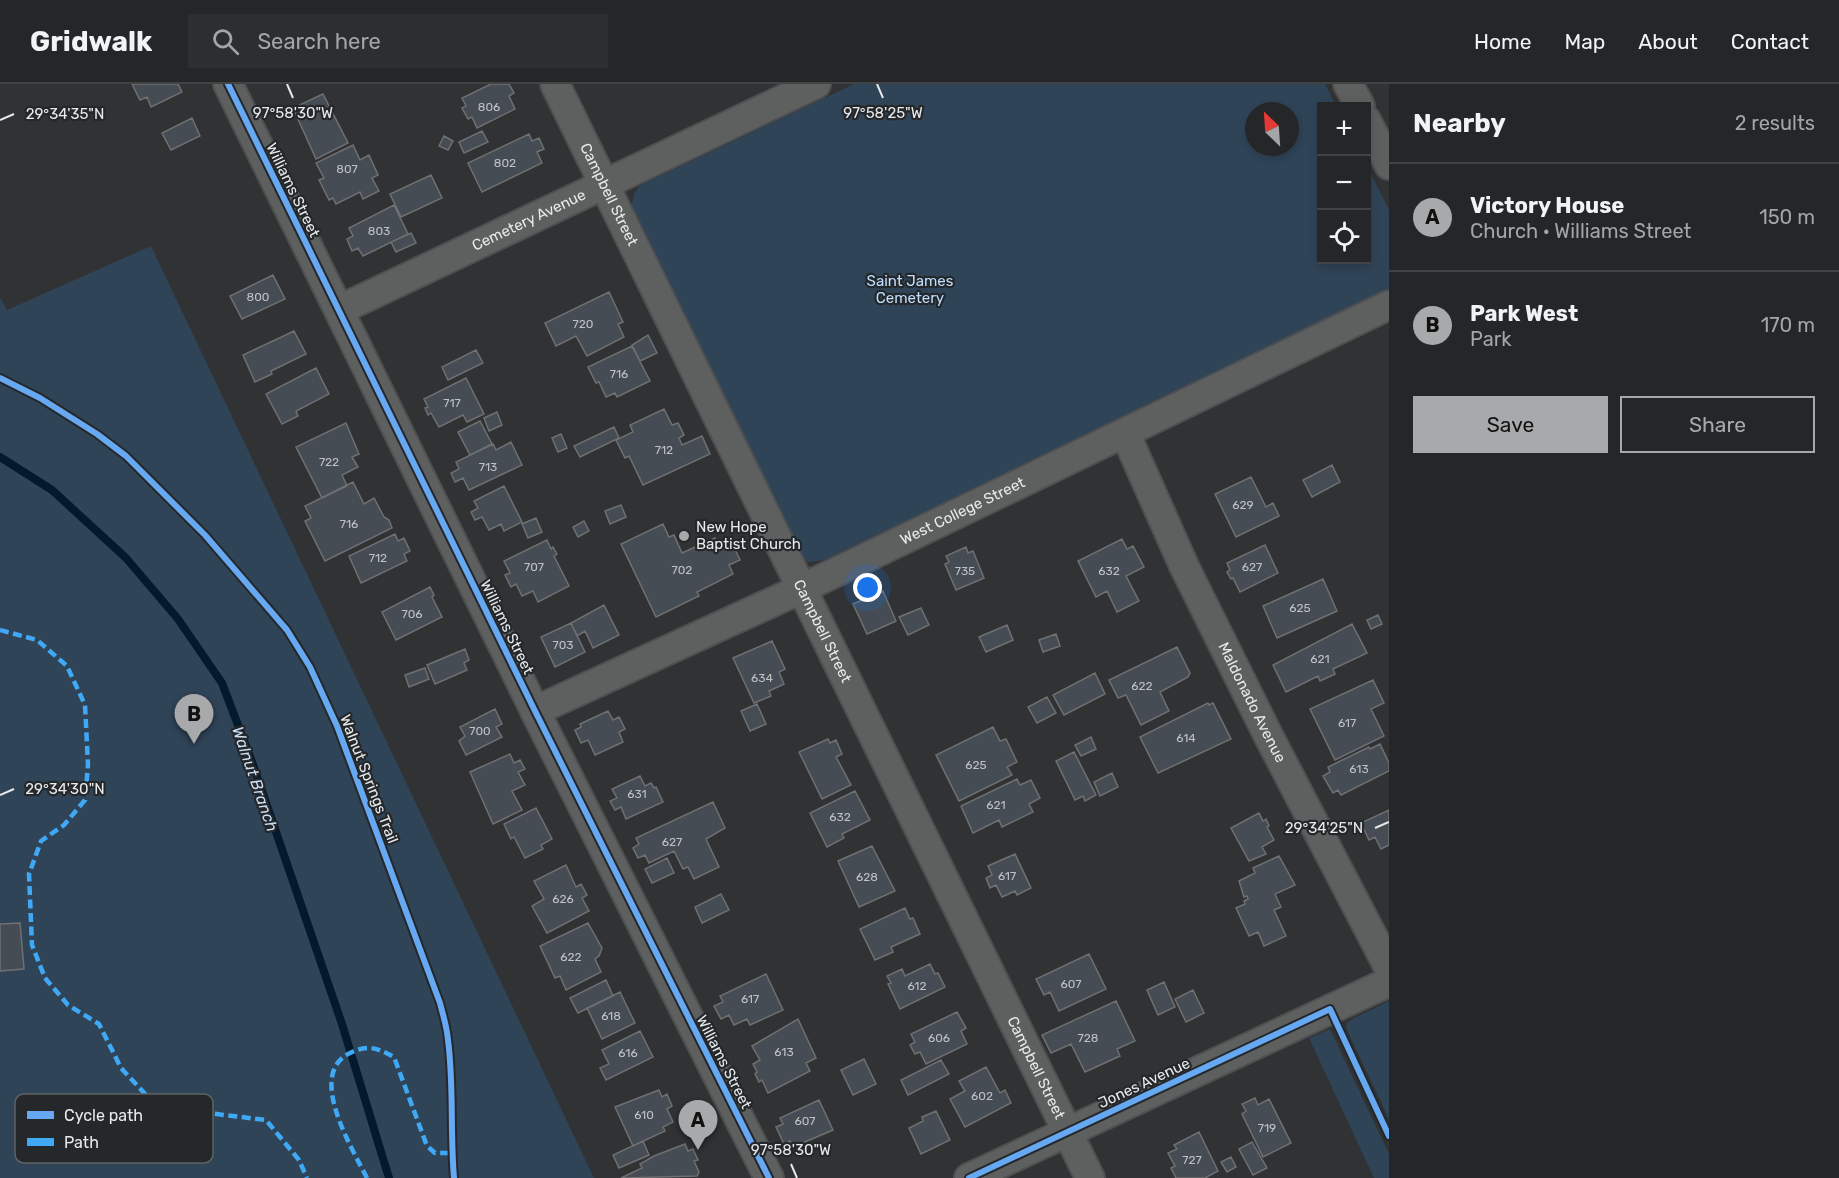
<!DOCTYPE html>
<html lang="en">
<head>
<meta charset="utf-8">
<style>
	:root { --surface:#242627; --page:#2c2e2f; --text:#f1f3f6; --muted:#a3a5a7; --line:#414344; --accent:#a7a9ab }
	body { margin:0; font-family:Rubik,sans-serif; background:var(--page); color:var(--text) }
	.controls { position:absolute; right:18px; top:18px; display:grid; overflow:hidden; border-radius:0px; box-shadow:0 3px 9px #0003 }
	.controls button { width:54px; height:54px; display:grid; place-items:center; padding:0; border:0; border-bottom:2px solid var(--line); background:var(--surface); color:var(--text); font:30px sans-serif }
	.compass { position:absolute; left:1245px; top:18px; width:54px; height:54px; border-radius:50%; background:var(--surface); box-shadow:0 3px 9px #0003; rotate:335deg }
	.you { position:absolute; left:868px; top:504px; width:21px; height:21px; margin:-15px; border:4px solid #fff; border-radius:50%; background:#1a73e8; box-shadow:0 0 0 9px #1a73e833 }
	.badge { display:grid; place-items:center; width:39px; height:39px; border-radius:50%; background:var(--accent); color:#111; font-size:20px; font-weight:700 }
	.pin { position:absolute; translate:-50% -50px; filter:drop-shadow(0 2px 3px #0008) }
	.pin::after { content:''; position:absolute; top:32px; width:21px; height:18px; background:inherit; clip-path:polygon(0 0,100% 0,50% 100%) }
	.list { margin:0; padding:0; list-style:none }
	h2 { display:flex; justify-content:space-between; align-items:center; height:78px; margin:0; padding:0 24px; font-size:26px }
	h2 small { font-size:20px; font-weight:400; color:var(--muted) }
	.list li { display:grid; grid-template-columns:39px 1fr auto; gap:18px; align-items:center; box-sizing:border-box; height:108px; padding:0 24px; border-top:2px solid var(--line) }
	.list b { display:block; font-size:22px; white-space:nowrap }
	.list p { margin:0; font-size:20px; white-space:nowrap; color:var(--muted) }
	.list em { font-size:20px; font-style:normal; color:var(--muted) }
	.actions { display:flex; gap:12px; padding:18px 24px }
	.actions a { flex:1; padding:14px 0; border:2px solid var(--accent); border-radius:0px; text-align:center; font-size:21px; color:var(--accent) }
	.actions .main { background:var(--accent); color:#111 }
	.icon { flex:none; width:33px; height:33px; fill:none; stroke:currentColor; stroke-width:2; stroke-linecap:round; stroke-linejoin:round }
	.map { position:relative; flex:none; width:1389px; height:1094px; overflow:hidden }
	header { display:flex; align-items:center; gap:36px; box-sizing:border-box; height:84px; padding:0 30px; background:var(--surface); border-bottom:2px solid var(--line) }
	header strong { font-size:28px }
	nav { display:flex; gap:33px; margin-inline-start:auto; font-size:21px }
	.search { width:420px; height:54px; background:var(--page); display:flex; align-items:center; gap:15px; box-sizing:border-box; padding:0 21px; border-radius:0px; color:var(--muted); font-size:22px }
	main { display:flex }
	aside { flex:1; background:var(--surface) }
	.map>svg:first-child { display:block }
</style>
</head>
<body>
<header>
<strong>Gridwalk</strong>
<div class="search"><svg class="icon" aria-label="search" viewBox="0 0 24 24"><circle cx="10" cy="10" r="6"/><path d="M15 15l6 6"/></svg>Search here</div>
<nav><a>Home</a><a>Map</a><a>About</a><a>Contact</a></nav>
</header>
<main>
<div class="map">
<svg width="1389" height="1094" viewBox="0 0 1389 1094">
	<rect width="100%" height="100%" fill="#303234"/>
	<path fill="#304458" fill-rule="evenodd" d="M854,0H1325L1336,22H1322V176H1366L1367,82L1389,126V208L1216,288L824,476L808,478L800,471L632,123C632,112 635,104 645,99ZM1254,27H1290V63H1254Z
		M151,162L594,1094H0V213L7,226Z
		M1389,917V1035L1346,944L1347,939L1352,935Z
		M1330,945L1389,1070V1094H1374L1309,954Z"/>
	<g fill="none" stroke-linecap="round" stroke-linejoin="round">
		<path stroke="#05192c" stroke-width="8" d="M0,373L52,406L126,474L178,535L222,599L252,678L342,940L389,1094"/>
	</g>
	<path fill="#454c53" stroke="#6f7072" stroke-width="1.5" d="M132,0H178L182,8L151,23L147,13L140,16Z
		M491,0H509L514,9L509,12L515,25L477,44L472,33L468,35L462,24L466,22L462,14Z
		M323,10L348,59L316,75L293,24Z
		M192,34L200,52L171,66L162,49Z
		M482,47L488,58L464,69L459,58Z
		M529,50L532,57L539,54L544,65L537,68L542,79L482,108L468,79Z
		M444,52L453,57L448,66L439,62Z
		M353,61L360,76L369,71L378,91L372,94L379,107L363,115L360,108L336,120L333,114L329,116L319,96L324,94L316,79Z
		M431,91L442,114L401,133L390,110Z
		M394,121L408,150L363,172L358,164L352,167L347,155L353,152L349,144Z
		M411,149L416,159L396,168L391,158Z
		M273,191L285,215L242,235L230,212Z
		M609,208L623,238L618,240L624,253L587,272L576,252L556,262L545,239Z
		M294,247L306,270L271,287L272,290L255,298L243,271Z
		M648,251L657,269L640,277L632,261Z
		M632,262L650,297L617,313L615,309L606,313L599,298L596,299L588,283Z
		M476,266L483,279L448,296L442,283Z
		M316,284L329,310L296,327L298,332L282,340L266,310Z
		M466,294L484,330L467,338L463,331L439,343L431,329L428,331L425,324L428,323L424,315Z
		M664,325L672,341L678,339L684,351L679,354L682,361L702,352L710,370L643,401L629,372L625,374L616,356L633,348L630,341Z
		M497,328L502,341L489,347L484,334Z
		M480,337L492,360L470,371L458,348Z
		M346,339L359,370L352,373L358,383L342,391L347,402L322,414L296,363Z
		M614,343L619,354L580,373L574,362Z
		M561,350L567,364L558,368L552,354Z
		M511,358L522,381L469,406L463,394L455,398L451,389L459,385L456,378L493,360L496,366Z
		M1332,381L1340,398L1312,413L1303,396Z
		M1251,393L1266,423L1273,419L1279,432L1236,453L1215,410Z
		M353,398L364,420L374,414L384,433L389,436L392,444L325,477L305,437L311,434L305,422Z
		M504,402L522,438L504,447L501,440L489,446L482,433L475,436L471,428L478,424L474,417Z
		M621,421L626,433L610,440L605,427Z
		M536,434L542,448L528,454L522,440Z
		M584,437L589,447L578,453L573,443Z
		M663,440L669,453L674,451L682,469L715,454L720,462L731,457L740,476L729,481L733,490L697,508L699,512L656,533L621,460Z
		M395,450L398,457L404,454L410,467L404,470L407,477L361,499L349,472Z
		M1122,455L1127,465L1133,462L1144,483L1126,492L1139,517L1117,528L1107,507L1096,513L1078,477Z
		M547,456L551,465L553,463L557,470L554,472L569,502L538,518L533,507L522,512L516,500L511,503L505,491L510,489L504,477Z
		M1265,461L1278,489L1240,508L1233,494L1231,495L1227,488L1230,486L1227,479Z
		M966,463L968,469L973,467L984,494L956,506L945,480L949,478L946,472Z
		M1323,495L1337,527L1277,554L1263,522Z
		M430,503L434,511L432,513L442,533L396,556L382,528Z
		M883,507L896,537L867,550L853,520Z
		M604,521L619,551L593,564L585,547L577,552L571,539Z
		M921,524L929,541L908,551L899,533Z
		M1378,531L1382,540L1371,545L1367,536Z
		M571,539L585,568L555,583L541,553Z
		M1352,540L1367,569L1333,585L1335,590L1320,597L1318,592L1286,608L1273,581Z
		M1007,541L1013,556L986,568L979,553Z
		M1056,550L1060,562L1043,568L1039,556Z
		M772,557L785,585L779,588L784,600L769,607L771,612L754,619L733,574Z
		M1177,563L1190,589L1188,593L1160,608L1169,627L1141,641L1126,611L1118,614L1109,596Z
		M465,565L469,576L464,579L467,586L435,600L427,581Z
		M425,584L429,595L409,603L405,591Z
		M1095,589L1105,610L1064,631L1053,611Z
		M1373,596L1384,619L1371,625L1384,652L1335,676L1310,625Z
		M1047,613L1056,629L1037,639L1028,623Z
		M1208,619L1209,621L1213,619L1231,655L1158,689L1140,653Z
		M757,620L766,640L750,647L741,627Z
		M495,625L502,640L496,643L502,653L466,671L459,657L465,652L460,643Z
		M608,627L613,636L619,633L625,645L619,648L623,658L595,671L588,656L581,659L575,646L581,643L580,640Z
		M993,643L1000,657L1006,655L1017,678L1007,683L1012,691L959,717L936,671Z
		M1091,653L1096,665L1081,672L1075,661Z
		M828,655L830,659L836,656L842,670L836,673L851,701L822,715L799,668Z
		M1380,660L1389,679V687L1341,711L1338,706L1333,709L1323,692L1330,688L1328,683L1369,663L1370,665Z
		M1074,668L1096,711L1085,717L1083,712L1075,716L1056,677Z
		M510,670L514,679L520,676L525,685L518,688L525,701L512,707L522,726L493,740L470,688Z
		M1112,689L1118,703L1100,712L1094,698Z
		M640,692L645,702L651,699L654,704L656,703L663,718L626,735L621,723L615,726L610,717L617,714L612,705Z
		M1017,695L1020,701L1031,696L1040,714L1029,720L1033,728L1002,743L999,736L973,749L961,722Z
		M855,707L870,736L842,750L844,754L827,763L810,729Z
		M713,718L725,744L706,755L719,783L694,795L688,783L683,785L674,767L649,779L645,771L638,774L633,764L639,760L636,754Z
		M536,724L552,755L541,761L543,765L525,774L514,753L511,755L504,740Z
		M1389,726V761L1381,765L1375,753L1369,756L1361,739Z
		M1259,729L1263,737L1266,735L1269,742L1267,743L1274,756L1262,763L1266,770L1249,777L1231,744Z
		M872,762L895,807L859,823L838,777Z
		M1015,770L1031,804L1017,811L1015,807L1002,813L996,801L990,804L986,794L992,791L988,782Z
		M1279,772L1295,801L1275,810L1281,823L1274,826L1286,852L1264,862L1258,848L1249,852L1236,824L1245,820L1244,817L1248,815L1247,812L1244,813L1239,797L1255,789L1253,784Z
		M667,774L674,789L652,799L645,785Z
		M566,781L576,803L581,800L587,811L582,814L589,827L547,849L532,822L544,815L534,797Z
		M721,810L729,826L702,839L695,823Z
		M905,824L910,835L913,834L920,850L891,863L893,868L875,876L860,845Z
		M20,839L24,885L0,887V840Z
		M588,839L602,864L599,872L595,875L601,888L566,906L560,892L555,894L540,862Z
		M1089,870L1106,905L1059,927L1050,908L1044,911L1036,895Z
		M930,880L935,890L938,889L945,903L900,925L888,900L891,899L887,892L902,885L905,892Z
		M766,890L783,926L750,941L747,935L734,941L729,931L721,935L714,922L723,918L720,912Z
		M606,896L613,912L578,929L570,914Z
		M1164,898L1175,923L1158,931L1147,906Z
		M1193,906L1204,929L1186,938L1175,915Z
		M620,908L635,939L602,955L587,924Z
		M1116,917L1135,957L1117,965L1120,972L1085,988L1071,960L1051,969L1042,951Z
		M957,928L966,944L961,947L967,960L926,980L920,968L915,970L910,961L915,958L911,950Z
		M798,935L816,974L806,979L810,987L768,1009L762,996L759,998L755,990L757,988L753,980L760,976L752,962Z
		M640,947L653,973L606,996L600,984L609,980L602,966Z
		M864,975L876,1000L853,1011L841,986Z
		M941,976L949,990L908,1011L901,996Z
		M986,983L1000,1009L1005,1006L1011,1019L965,1043L950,1015L965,1007L959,997Z
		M659,1006L662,1013L667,1010L672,1022L667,1025L673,1038L663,1043L665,1047L633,1062L615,1023Z
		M1255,1014L1258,1021L1269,1015L1291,1059L1263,1073L1242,1030L1246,1027L1242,1020Z
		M819,1016L833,1046L793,1063L790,1057L784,1060L776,1043L783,1040L780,1034Z
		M936,1027L950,1056L921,1070L909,1044L923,1037L922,1033Z
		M1199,1048L1218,1087L1205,1094H1176L1171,1084L1175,1082L1168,1069L1177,1065L1174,1061Z
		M643,1057L649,1071L619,1084L613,1071Z
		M1252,1058L1267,1084L1253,1091L1239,1065Z
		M685,1060L688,1067L693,1065L698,1076L694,1077L699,1088L697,1092L621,1094L642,1084L640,1080L654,1072Z
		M1231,1073L1236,1083L1227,1088L1221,1078Z"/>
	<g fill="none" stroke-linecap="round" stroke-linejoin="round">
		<g stroke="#4e4f50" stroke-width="32">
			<g id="minor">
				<path d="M228,0L535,627L769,1094"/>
				<path id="s1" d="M555,0L1090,1094"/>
				<path d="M1348,0L1360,22"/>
				<path d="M1366,36L1389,81"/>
				<path id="s2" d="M339,226L816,0"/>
				<path id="s3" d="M1125,349L1184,482L1267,649L1389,884"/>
				<path id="s4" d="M535,627L801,505L1389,221"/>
				<path d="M969,1094L1389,898"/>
			</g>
		</g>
		<use href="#minor" stroke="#5e5f5f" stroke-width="28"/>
		<path stroke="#3fa9f5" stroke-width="4.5" stroke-dasharray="9 4.5" stroke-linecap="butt" d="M0,546L37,556L67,582L85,621L88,681L85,716L64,741L41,757L29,790L32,861L45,894L68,921L99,940L121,984L147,1012L208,1029L266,1036L299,1076L307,1094
			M367,1094C352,1064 306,990 350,969C368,960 377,964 394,973L427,1062L435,1069H452"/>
		<g stroke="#25282b" stroke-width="10">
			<path id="cycleway" d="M228,0L535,627L769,1094
				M0,294L40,314L97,350L126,372L205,451L287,546L310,583L337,642L440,919C443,931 447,943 448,956C454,1001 450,1048 454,1094
				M969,1094L1330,925L1389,1052"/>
		</g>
		<use href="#cycleway" stroke="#66a8f1" stroke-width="6"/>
	</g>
	<path fill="none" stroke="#e7e9eb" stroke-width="2" d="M287,0L293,14M877,0L883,14M0,36L14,30M0,711L14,705M1375,744L1389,738M791,1080L797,1094"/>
	<circle fill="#a7a9ab" stroke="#25282b" stroke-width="2" cx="684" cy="452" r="6"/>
	<g text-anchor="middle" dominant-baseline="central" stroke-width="4.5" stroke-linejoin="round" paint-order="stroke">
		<g font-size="12" fill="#bec2c5">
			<text x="489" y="23">806</text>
			<text x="505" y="79">802</text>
			<text x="347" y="85">807</text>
			<text x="379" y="147">803</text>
			<text x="258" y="213">800</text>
			<text x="583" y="240">720</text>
			<text x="619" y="290">716</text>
			<text x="452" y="319">717</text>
			<text x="664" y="366">712</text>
			<text x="329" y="378">722</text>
			<text x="488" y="383">713</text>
			<text x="1243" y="421">629</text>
			<text x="349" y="440">716</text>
			<text x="378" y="474">712</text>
			<text x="534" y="483">707</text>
			<text x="1252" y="483">627</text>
			<text x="682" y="486">702</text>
			<text x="965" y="487">735</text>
			<text x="1109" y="487">632</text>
			<text x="1300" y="524">625</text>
			<text x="412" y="530">706</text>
			<text x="563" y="561">703</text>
			<text x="1320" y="575">621</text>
			<text x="762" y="594">634</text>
			<text x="1142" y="602">622</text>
			<text x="1347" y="639">617</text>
			<text x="480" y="647">700</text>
			<text x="1186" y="654">614</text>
			<text x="976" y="681">625</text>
			<text x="1359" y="685">613</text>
			<text x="637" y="710">631</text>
			<text x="996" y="721">621</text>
			<text x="840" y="733">632</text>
			<text x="672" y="758">627</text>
			<text x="1007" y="792">617</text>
			<text x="867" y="793">628</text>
			<text x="563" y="815">626</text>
			<text x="571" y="873">622</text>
			<text x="1071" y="900">607</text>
			<text x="917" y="902">612</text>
			<text x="750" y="915">617</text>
			<text x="611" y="932">618</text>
			<text x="939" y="954">606</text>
			<text x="1088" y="954">728</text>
			<text x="784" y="968">613</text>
			<text x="628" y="969">616</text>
			<text x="982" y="1012">602</text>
			<text x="644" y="1031">610</text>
			<text x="805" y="1037">607</text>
			<text x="1267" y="1044">719</text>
			<text x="1192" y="1076">727</text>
		</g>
		<g font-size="15" fill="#e7e9eb" stroke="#25282b">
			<text transform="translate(293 106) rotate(64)">Williams Street</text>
			<text stroke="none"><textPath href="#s1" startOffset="123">Campbell Street</textPath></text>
			<text stroke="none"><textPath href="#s2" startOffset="210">Cemetery Avenue</textPath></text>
			<text stroke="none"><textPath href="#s4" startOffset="472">West College Street</textPath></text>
			<text transform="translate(507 543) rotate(64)">Williams Street</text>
			<text stroke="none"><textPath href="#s1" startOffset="609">Campbell Street</textPath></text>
			<text stroke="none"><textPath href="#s3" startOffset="298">Maldonado Avenue</textPath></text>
			<text transform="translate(369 695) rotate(69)">Walnut Springs Trail</text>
			<text transform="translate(724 978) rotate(63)">Williams Street</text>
			<text stroke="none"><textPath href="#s1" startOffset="1095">Campbell Street</textPath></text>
			<text transform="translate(1144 999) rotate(-25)">Jones Avenue</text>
		</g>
		<g font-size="15" fill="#bedeff" stroke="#25282b">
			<text x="910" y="197">Saint James<tspan x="910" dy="17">Cemetery</tspan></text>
		</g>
		<g font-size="15" fill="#e7e9eb" stroke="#25282b" text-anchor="start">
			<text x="696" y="443">New Hope<tspan x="696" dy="17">Baptist Church</tspan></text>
		</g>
		<g font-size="16" font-style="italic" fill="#cadff6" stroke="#25282b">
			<text transform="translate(255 695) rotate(71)">Walnut Branch</text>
		</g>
	</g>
	<rect x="15" y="1010" width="198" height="69" rx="9" fill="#25282b" stroke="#5f6265" stroke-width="1.5"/>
	<rect x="27" y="1027" width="27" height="8" fill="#66a8f1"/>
	<rect x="27" y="1054" width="27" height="8" fill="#3fa9f5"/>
	<g font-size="16" fill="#e7e9eb">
		<text x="64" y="1037">Cycle path</text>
		<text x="64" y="1064">Path</text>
	</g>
	<g font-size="15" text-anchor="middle" fill="#e7e9eb" stroke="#25282b" stroke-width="4.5" stroke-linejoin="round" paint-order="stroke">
		<text x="883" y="34">97°58'25"W</text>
		<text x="293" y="34">97°58'30"W</text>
		<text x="65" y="35">29°34'35"N</text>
		<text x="65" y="710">29°34'30"N</text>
		<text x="1324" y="749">29°34'25"N</text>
		<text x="791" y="1071">97°58'30"W</text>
	</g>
</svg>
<div class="controls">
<button>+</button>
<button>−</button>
<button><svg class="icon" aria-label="locate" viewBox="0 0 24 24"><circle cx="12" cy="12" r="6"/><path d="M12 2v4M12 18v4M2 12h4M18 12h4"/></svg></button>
</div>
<svg class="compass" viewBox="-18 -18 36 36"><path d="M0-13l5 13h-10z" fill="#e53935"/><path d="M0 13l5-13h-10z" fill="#a3a5a7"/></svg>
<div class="you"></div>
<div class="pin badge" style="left:698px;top:1066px">A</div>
<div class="pin badge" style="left:194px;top:660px">B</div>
</div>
<aside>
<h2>Nearby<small>2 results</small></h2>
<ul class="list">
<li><span class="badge">A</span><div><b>Victory House</b><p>Church · Williams Street</p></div><em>150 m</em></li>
<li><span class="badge">B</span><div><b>Park West</b><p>Park</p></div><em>170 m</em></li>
</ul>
<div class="actions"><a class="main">Save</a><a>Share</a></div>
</aside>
</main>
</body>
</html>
